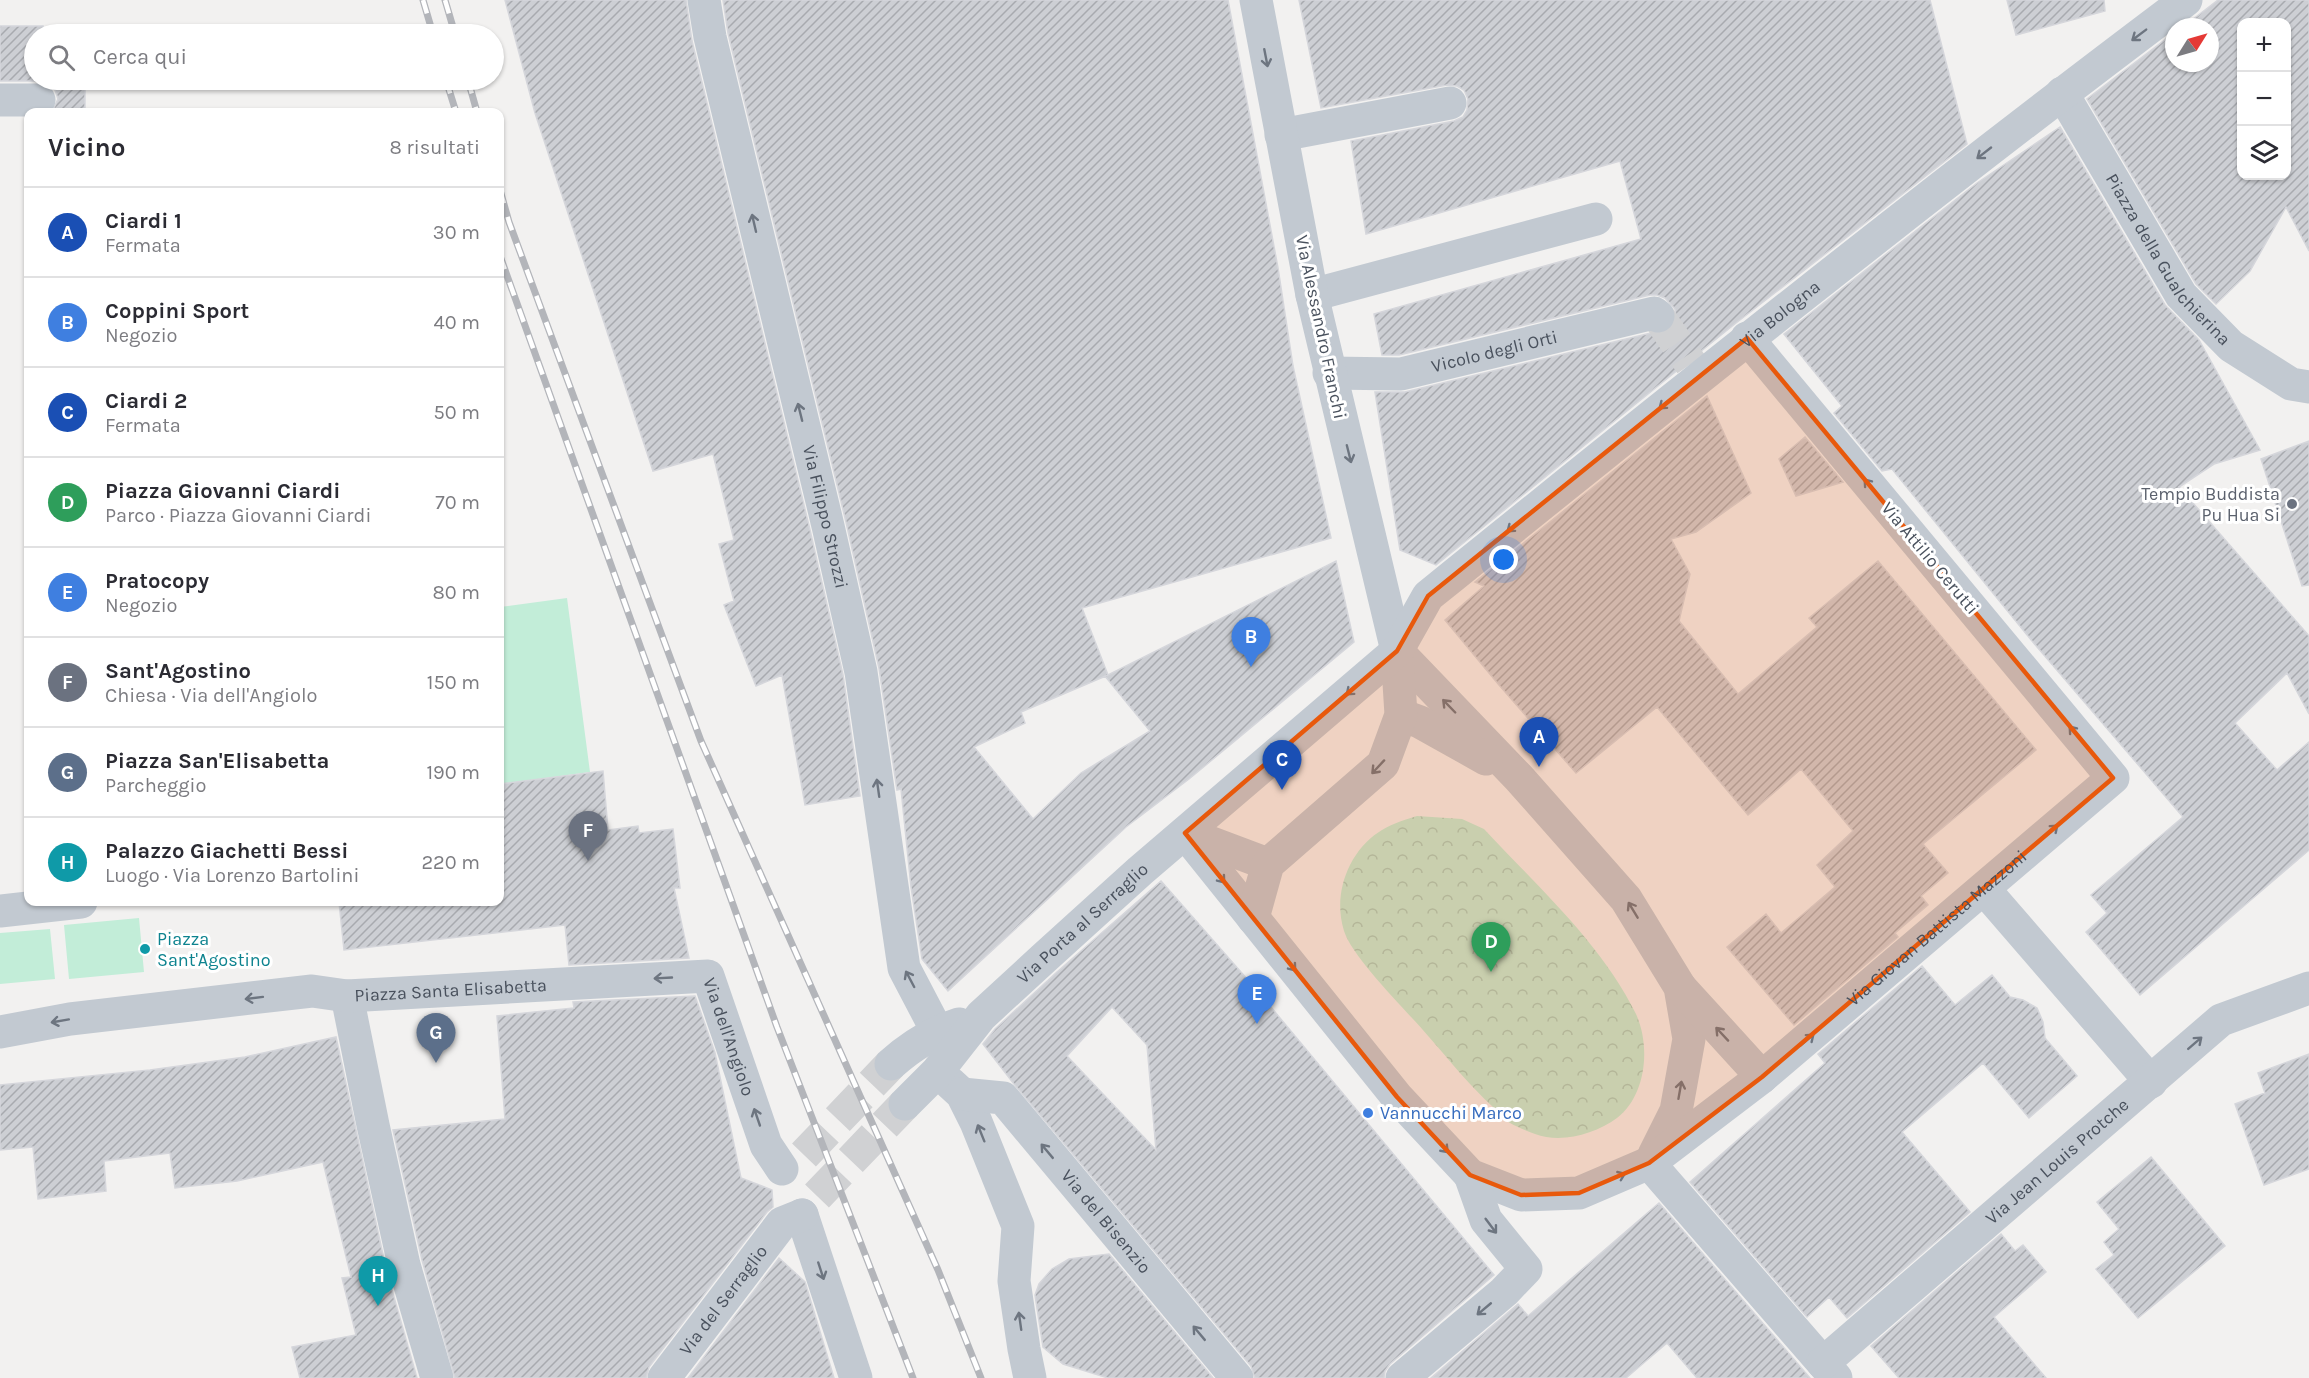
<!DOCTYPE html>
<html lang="it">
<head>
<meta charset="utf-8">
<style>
	:root { --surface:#fff; --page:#f7f7f7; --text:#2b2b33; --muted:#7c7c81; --line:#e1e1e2; --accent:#235cda }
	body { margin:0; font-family:Karla,sans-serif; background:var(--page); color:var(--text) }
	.controls { position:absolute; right:18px; top:18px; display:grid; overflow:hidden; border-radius:12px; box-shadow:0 2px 4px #0004 }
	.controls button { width:54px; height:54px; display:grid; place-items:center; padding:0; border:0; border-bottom:2px solid var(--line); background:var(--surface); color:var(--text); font:30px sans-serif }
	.compass { position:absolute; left:2165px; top:18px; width:54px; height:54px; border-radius:50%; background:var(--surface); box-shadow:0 2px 4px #0004; rotate:53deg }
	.you { position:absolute; left:1504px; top:560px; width:21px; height:21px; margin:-15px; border:4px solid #fff; border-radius:50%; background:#1a73e8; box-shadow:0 0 0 9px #1a73e833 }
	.badge { display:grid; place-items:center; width:39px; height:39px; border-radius:50%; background:var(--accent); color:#fff; font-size:20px; font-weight:700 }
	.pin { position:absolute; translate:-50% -50px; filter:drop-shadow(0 2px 3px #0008) }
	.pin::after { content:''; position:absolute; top:32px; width:21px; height:18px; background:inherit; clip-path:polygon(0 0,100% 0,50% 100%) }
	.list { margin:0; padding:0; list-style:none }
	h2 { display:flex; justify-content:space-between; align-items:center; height:78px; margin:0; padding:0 24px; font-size:26px }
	h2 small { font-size:20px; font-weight:400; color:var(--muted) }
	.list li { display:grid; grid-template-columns:39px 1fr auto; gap:18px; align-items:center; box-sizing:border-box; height:90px; padding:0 24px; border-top:2px solid var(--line) }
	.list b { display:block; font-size:22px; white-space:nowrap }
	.list p { margin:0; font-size:20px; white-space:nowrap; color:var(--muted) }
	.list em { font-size:20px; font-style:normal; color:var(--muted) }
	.icon { flex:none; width:33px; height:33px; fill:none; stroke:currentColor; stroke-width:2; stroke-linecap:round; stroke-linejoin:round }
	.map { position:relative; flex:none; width:2309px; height:1378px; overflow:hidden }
	.search { position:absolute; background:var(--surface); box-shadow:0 2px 4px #0004; left:24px; top:24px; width:480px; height:66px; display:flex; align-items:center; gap:15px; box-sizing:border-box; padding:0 21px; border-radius:33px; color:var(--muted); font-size:22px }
	.panel { position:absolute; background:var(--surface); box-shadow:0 2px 4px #0004; left:24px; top:108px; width:480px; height:798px; border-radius:12px }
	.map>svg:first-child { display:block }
</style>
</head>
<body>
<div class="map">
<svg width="2309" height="1378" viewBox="0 0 2309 1378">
	<defs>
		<pattern id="park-crowns" width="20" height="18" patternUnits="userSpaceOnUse" patternTransform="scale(1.5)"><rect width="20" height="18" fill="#c2edd8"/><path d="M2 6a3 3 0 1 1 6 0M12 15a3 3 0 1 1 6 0" fill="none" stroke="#a8cdbc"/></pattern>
		<pattern id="building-hatch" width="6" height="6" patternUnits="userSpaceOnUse" patternTransform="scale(1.5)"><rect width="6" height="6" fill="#cdcfd4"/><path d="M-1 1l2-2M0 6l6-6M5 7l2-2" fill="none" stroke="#a8aaaf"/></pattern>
	</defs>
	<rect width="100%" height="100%" fill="#f2f1f0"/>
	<path fill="#c2edd8" d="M567,598L590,772L500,784V607Z
		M139,918L144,972L69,979L64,925Z
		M50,929L55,979L0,984V933Z"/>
	<path fill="url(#park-crowns)" d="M1417,816L1462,819L1484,829C1536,885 1602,944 1636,1014C1651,1047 1646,1096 1617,1118C1595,1134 1561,1144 1535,1134C1527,1131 1517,1127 1510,1123C1504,1119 1499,1112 1493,1107C1470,1086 1450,1061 1429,1037C1408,1012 1353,959 1344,931C1337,908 1340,885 1350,865C1366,835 1386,825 1417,816Z"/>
	<path fill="url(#building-hatch)" stroke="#d5d6db" stroke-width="1.5" fill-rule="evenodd" d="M505,0H686L692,41L810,530L843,675L860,796L805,805L782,675L756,686L724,605L734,601L719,544L734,540L713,454L653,471L535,113Z
		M723,0H1228L1278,268L1293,366L1331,538L1082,608L1108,675L1336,561L1354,642L1189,779L1126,827L948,991L922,959L911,887L901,789L897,790L879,668L846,522L728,33ZM1108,675L1105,676L1150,731L1081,773L1033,819L974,747L1025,723L1021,712Z
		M1299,0H1930L1967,144L1736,323L1436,565L1400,550L1375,392H1405L1651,333H1665L1673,327L1676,319L1675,309L1665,298L1657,295H1650L1399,355H1382L1374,314L1641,239L1620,161L1366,234L1351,141L1454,121L1463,117L1467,110L1468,99L1464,90L1457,86L1447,85L1321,108Z
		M2007,0H2104L2105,11L2016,35Z
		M2218,0H2309V251L2286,207L2250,271L2216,304L2196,284L2087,99L2174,33V63H2210V27H2183ZM2241,22H2286V176H2241Z
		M0,26H43V34H34V80H85V112H52L58,99L55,90L48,84L39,81H0Z
		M2060,127L2165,305L2199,340L2260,450L2214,464L2179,487L2309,636V714L2287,673L2235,723L2277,770L2309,742V850L2140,995L2086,932L2107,913L2091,895L2183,817L2032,641L1892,469L1882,471L1834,413L1842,406L1784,334L1977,183Z
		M1707,396L1751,493L1696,532L1671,539L1690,574L1679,621L1738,694L1817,627L1809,618L1878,561L2036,750L1923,844L1948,873L1921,896L1928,905L1895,933L1898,937L1794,1025L1727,947L1766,914L1781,933L1835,887L1817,865L1853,831L1801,769L1748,815L1657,707L1576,773L1499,685L1445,620L1484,586L1475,582Z
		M1805,437L1843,482L1796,496L1779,459Z
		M2309,441V585L2302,586L2261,459Z
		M603,771L608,830L638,826L639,833L673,829L680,888H674L689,958L569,965L565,925L344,950L339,902H500V784Z
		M1161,881L1255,988L1494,1275L1390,1364L1385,1371L1384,1378H1255L1251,1366L1014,1084L983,1044L995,1029L1057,972ZM1112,1007L1147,1045L1156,1150L1067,1056Z
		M1922,966L1955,1005L1992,975L2010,997L2023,1000L2037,1008L2043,1022L2045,1038L2077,1076L2029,1118L1983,1063L1902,1132L1970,1212L1847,1318L1829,1297L1807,1317L1690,1182L1825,1063L1818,1054Z
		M695,996L715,1053L741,1178L772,1190L773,1207L767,1212L649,1367L646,1378H455L422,1260L393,1130L505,1119L497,1016L574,1008L573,1002Z
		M336,1037L386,1269L417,1378H300L292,1347L356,1335L342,1278L351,1277L323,1162L237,1181L175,1188L170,1153L104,1161L106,1191L38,1199L33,1147L0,1150V1085L150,1070L245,1057Z
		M2309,1054V1169L2264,1185L2235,1104L2265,1093L2258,1073Z
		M2151,1157L2225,1246L2138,1318L2096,1269L2114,1255L2104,1242L2119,1229L2097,1202Z
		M1659,1203L1810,1378H1697L1667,1343L1626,1378H1431L1518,1304L1528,1316Z
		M2001,1234L2015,1251L2023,1245L2046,1272L1994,1317L2046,1378H1899L1871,1346Z
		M1109,1254L1213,1378H1108L1063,1364L1043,1347L1035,1295L1039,1284L1052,1269L1069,1259Z
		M779,1258L805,1282L834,1378H688Z"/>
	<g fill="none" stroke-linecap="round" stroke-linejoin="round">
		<path stroke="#d0d1d3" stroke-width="33" stroke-dasharray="33 16" stroke-linecap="butt" d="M1658,316L1691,364
			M804,1155L891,1064
			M817,1196L905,1104"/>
		<g stroke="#c2c9d1" stroke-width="33">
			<path id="s1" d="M704,0L710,37L828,526L861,672L904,968L937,1031"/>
			<path id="s2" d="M2062,93L2181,295L2231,346L2291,384L2309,387"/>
			<path d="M0,100H39"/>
			<path d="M1281,135L1450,103"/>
			<path d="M1312,295L1596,219"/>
			<path id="s3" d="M1329,373L1401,374L1654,313L1658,316"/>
			<path d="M1397,651L1519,778L1626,899L1680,987L1689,1039L1676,1111L1654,1155"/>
			<path d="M1401,715L1420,722L1486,759"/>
			<path id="s4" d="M1185,833L1397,1097L1470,1175L1521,1195L1579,1193L1649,1163L1762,1077L2113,778L1747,338"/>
			<path d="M1185,833L1268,864"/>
			<path d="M1984,889L2151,1082"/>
			<path d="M0,911L81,902"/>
			<path d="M1253,918L1268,864L1383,764L1401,715L1397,651L1312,295L1256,0"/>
			<path d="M1680,987L1762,1077"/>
			<path d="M347,996L373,1125L404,1265L437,1378"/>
			<path id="s5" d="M0,1032L70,1019L312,991L347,996L708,976L766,1145L782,1169"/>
			<path d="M891,1064C911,1046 934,1032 959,1024"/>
			<path d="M950,1083L962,1094L976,1122L1018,1226L1014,1281L1024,1349L1030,1378"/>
			<path id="s6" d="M962,1094L1003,1098L1237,1378"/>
			<path id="s7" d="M905,1104L937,1072L981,1016L1044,958L1140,871L1397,651L1428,596C1678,394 1929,193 2186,0"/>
			<path d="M1649,1163L1836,1378"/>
			<path d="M802,1215L856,1378"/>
			<path id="s8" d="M1823,1363L2221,1020L2309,988"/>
			<path id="s9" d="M664,1378L782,1223L802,1215"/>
			<path d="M1402,1378L1504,1292L1526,1269L1486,1220L1470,1175"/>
		</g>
		<g stroke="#b3b5ba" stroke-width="7">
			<path id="rail" d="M423,0L433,34
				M445,0L455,34
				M446,80L456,112
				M468,80L477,112
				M500,190L509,222L701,741L938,1270L981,1378
				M500,256L777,1027L913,1378"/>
		</g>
		<use href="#rail" stroke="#fff" stroke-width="4.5" stroke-dasharray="14" stroke-linecap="butt"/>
	</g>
	<defs><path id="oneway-shaft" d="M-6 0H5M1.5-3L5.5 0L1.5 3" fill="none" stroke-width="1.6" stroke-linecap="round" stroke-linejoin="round" transform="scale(1.5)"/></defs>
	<g stroke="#6d7580">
		<use href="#oneway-shaft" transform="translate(2139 35) rotate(143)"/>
		<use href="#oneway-shaft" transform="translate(1266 58) rotate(79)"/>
		<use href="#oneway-shaft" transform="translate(1984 153) rotate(142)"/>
		<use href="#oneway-shaft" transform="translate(754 223) rotate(-103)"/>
		<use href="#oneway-shaft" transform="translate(1666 403) rotate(141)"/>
		<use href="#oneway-shaft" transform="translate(800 412) rotate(-104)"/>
		<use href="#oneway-shaft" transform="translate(1349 454) rotate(76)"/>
		<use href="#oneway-shaft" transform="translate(1870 486) rotate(-130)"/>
		<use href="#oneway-shaft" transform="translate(1514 526) rotate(141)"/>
		<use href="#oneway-shaft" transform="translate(1353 689) rotate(139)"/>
		<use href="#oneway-shaft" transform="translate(1449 706) rotate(-134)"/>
		<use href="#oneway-shaft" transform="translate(2075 733) rotate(-130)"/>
		<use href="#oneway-shaft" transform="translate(1378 767) rotate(133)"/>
		<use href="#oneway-shaft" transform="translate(878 788) rotate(-98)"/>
		<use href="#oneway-shaft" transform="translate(2051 831) rotate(-41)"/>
		<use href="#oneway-shaft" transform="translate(1219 876) rotate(51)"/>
		<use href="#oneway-shaft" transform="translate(1633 910) rotate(-121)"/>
		<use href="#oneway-shaft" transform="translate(1290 964) rotate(51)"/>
		<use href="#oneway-shaft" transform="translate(663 978) rotate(177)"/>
		<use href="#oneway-shaft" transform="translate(910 979) rotate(-118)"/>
		<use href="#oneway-shaft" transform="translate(254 998) rotate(173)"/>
		<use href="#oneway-shaft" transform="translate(60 1021) rotate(170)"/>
		<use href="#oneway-shaft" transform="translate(1722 1034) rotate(-133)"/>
		<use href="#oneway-shaft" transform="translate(1807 1040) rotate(-40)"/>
		<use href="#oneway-shaft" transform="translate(2195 1043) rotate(-41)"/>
		<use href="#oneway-shaft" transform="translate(1680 1090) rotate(-80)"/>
		<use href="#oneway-shaft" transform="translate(757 1117) rotate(-109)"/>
		<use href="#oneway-shaft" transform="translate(981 1133) rotate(-112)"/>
		<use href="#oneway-shaft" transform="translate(1442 1146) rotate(47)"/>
		<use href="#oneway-shaft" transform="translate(1047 1151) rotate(-130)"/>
		<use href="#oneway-shaft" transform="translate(1617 1177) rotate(-23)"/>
		<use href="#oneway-shaft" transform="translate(1491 1226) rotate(53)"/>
		<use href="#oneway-shaft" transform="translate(821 1271) rotate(72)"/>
		<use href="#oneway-shaft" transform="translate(1484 1309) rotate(140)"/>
		<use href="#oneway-shaft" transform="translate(1020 1321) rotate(-98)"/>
		<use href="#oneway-shaft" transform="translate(1199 1333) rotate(-130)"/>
	</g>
	<path fill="#e8590c" fill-opacity="0.2" stroke="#e8590c" stroke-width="4.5" stroke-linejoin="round" d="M1747,338L2113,778L1762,1077L1649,1163L1579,1193L1521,1195L1470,1175L1397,1097L1185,833L1397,651L1428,596Z"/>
	<circle fill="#6b7280" stroke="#fff" stroke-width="2" cx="2292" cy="504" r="6"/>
	<circle fill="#0f9aa8" stroke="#fff" stroke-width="2" cx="145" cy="949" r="6"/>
	<circle fill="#3f7fe0" stroke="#fff" stroke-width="2" cx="1368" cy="1113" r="6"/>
	<g text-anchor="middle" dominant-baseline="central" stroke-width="6" stroke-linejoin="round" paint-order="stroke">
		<g font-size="18" fill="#49515d" stroke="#fff">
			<text stroke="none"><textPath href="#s2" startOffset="198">Piazza della Gualchierina</textPath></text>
			<text stroke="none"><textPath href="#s7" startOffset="1184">Via Bologna</textPath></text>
			<text transform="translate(1321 327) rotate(78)">Via Alessandro Franchi</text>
			<text stroke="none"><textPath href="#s3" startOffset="168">Vicolo degli Orti</textPath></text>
			<text stroke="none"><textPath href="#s1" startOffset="531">Via Filippo Strozzi</textPath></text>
			<text transform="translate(1930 558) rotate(50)">Via Attilio Cerutti</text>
			<text stroke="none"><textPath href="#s7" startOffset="254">Via Porta al Serraglio</textPath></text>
			<text stroke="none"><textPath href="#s4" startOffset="1006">Via Giovan Battista Mazzoni</textPath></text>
			<text stroke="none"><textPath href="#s5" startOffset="454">Piazza Santa Elisabetta</textPath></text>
			<text stroke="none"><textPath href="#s5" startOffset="776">Via dell'Angiolo</textPath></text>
			<text stroke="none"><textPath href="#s8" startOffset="309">Via Jean Louis Protche</textPath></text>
			<text stroke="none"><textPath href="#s6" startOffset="202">Via del Bisenzio</textPath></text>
			<text stroke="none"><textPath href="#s9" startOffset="98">Via del Serraglio</textPath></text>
		</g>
		<g font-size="18" fill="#5b616d" stroke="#fff" text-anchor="end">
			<text x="2280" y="494">Tempio Buddista<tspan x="2280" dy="21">Pu Hua Si</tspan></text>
		</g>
		<g font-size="18" fill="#0d838f" stroke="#fff" text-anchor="start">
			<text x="157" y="939">Piazza<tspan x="157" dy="21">Sant'Agostino</tspan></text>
		</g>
		<g font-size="18" fill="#366cbe" stroke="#fff" text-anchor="start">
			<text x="1380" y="1113">Vannucchi Marco</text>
		</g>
	</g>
</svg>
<div class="controls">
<button>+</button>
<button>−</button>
<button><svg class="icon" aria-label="layers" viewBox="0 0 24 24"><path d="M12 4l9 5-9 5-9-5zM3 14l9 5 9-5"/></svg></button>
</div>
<svg class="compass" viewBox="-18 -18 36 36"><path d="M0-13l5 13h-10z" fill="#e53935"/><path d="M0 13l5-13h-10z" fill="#7c7c81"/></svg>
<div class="you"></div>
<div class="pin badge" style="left:1539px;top:767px;background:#1a4fb4">A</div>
<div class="pin badge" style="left:1251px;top:667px;background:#3f7fe0">B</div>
<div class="pin badge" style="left:1282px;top:790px;background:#1a4fb4">C</div>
<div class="pin badge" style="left:1491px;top:972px;background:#2e9e5b">D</div>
<div class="pin badge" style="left:1257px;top:1024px;background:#3f7fe0">E</div>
<div class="pin badge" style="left:588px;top:861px;background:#6b7280">F</div>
<div class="pin badge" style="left:436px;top:1063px;background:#5c6f8a">G</div>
<div class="pin badge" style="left:378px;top:1306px;background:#0f9aa8">H</div>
<div class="search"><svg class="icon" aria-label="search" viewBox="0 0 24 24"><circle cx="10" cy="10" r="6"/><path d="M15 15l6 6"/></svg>Cerca qui</div>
<section class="panel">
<h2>Vicino<small>8 risultati</small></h2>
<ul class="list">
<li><span class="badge" style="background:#1a4fb4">A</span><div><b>Ciardi 1</b><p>Fermata</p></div><em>30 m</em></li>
<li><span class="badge" style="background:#3f7fe0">B</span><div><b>Coppini Sport</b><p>Negozio</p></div><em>40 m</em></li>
<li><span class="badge" style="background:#1a4fb4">C</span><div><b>Ciardi 2</b><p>Fermata</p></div><em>50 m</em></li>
<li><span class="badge" style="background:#2e9e5b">D</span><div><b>Piazza Giovanni Ciardi</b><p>Parco · Piazza Giovanni Ciardi</p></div><em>70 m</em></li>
<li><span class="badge" style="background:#3f7fe0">E</span><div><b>Pratocopy</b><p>Negozio</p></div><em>80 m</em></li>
<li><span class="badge" style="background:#6b7280">F</span><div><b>Sant'Agostino</b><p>Chiesa · Via dell'Angiolo</p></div><em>150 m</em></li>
<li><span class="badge" style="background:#5c6f8a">G</span><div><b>Piazza San'Elisabetta</b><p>Parcheggio</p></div><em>190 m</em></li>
<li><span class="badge" style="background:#0f9aa8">H</span><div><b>Palazzo Giachetti Bessi</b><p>Luogo · Via Lorenzo Bartolini</p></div><em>220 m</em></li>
</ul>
</section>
</div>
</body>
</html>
